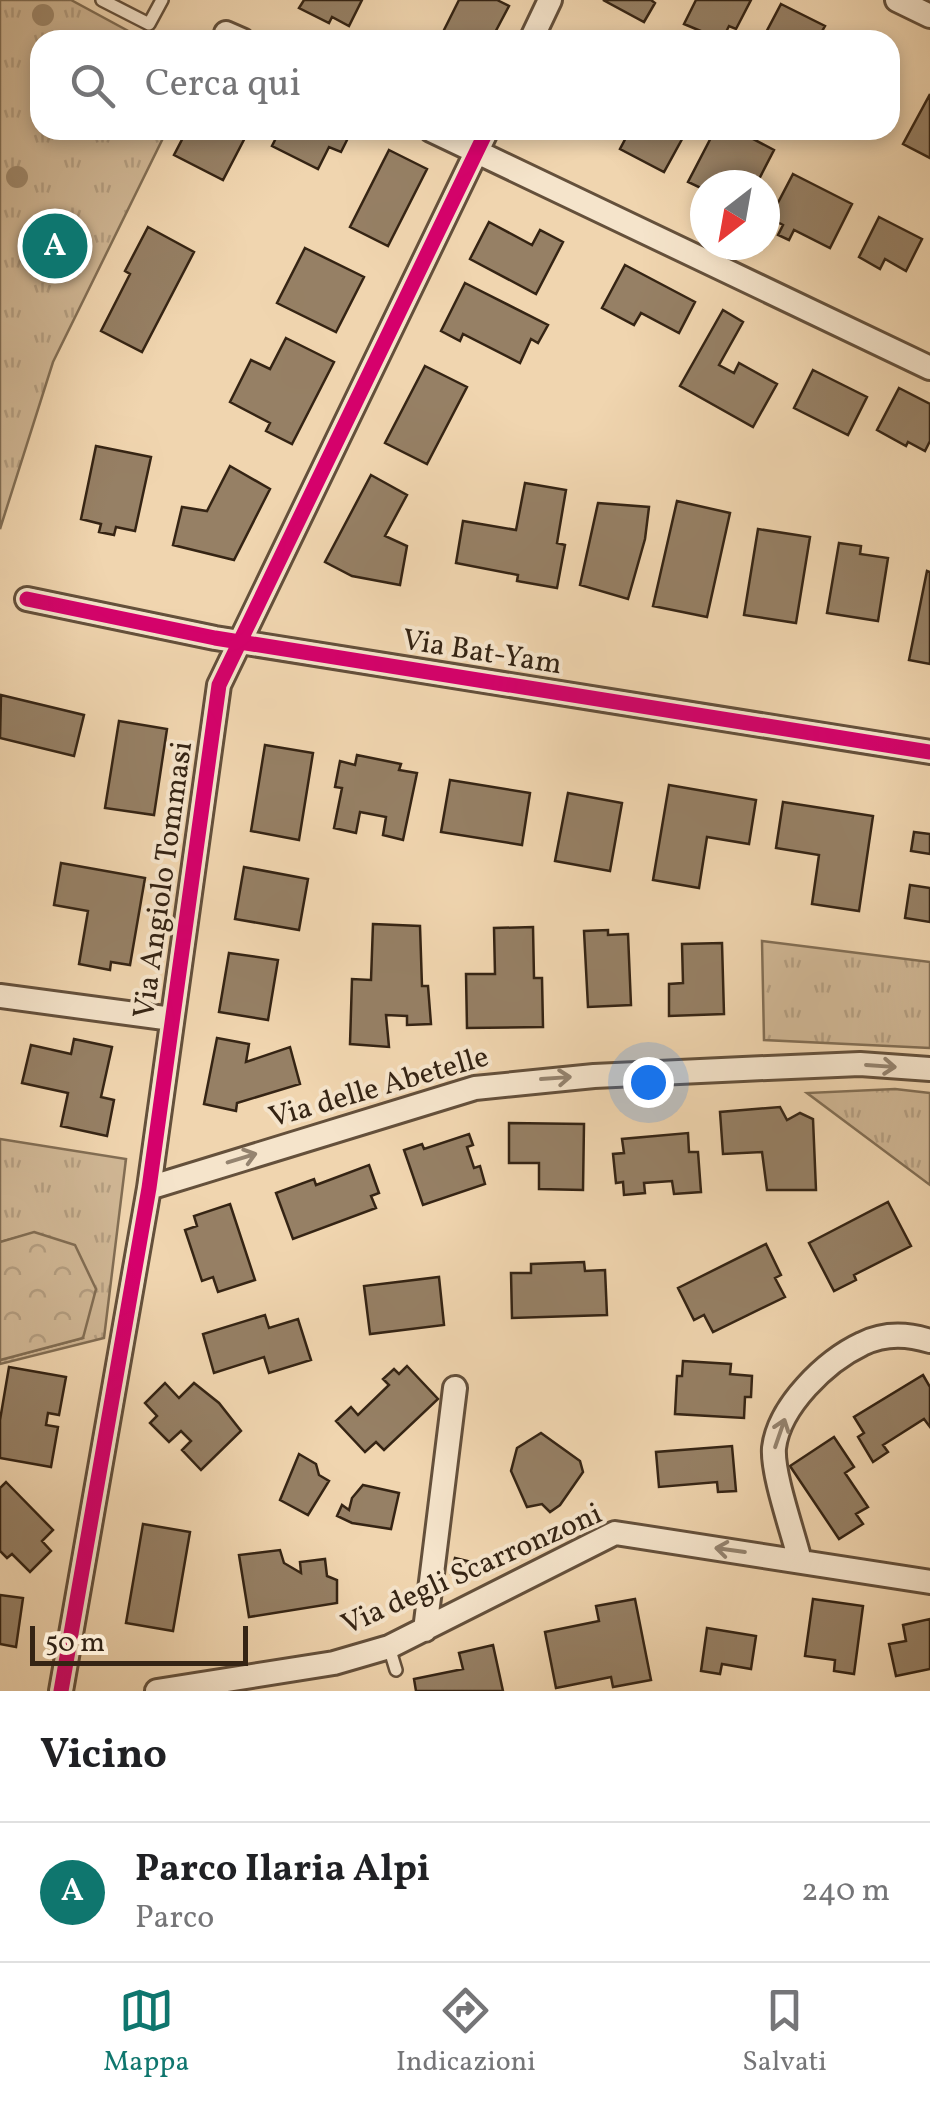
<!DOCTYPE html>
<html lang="it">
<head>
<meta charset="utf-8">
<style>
	:root { --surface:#fff; --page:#f2f2f2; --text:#202124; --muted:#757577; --line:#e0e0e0; --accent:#0f766e }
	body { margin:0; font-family:Vollkorn,serif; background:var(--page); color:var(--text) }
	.compass { position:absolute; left:690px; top:170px; width:90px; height:90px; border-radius:50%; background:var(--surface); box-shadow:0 5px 15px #0003; rotate:211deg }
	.scale { position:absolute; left:30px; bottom:25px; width:218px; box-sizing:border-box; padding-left:10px; border:5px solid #352414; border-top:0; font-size:28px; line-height:35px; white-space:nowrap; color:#352414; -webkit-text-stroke:8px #f5e4cb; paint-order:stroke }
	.you { position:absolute; left:648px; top:1082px; width:35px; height:35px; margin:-25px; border:8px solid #fff; border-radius:50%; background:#1a73e8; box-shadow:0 0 0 15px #1a73e833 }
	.badge { display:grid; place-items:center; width:65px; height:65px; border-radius:50%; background:var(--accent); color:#fff; font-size:32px; font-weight:700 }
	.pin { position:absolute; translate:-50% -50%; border:5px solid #fff; box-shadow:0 2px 10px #0006 }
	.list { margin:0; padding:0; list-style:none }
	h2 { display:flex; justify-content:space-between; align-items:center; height:130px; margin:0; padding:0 40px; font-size:42px }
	h2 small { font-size:32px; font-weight:400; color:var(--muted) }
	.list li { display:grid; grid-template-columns:65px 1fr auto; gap:30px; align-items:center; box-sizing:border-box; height:140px; padding:0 40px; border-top:2px solid var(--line) }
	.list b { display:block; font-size:38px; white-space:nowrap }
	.list p { margin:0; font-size:32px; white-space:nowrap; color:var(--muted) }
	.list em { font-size:32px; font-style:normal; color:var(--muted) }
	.icon { flex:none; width:55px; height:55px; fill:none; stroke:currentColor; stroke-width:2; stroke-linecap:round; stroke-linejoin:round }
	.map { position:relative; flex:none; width:930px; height:1691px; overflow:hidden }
	.search { position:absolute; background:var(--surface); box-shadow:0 5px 15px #0003; left:30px; right:30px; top:30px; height:110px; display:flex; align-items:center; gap:25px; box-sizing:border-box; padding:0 35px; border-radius:30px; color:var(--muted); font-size:38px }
	.sheet { height:270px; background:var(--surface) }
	nav { display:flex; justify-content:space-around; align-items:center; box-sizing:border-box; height:140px; border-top:2px solid var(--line); background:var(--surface); font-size:28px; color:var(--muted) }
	nav a { display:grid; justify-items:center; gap:5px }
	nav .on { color:var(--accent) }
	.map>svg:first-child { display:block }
</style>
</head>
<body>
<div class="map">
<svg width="930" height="1691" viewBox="0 0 930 1691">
	<defs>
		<pattern id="grass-tufts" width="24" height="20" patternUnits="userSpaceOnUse" patternTransform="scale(2.5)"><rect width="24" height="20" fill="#d0b795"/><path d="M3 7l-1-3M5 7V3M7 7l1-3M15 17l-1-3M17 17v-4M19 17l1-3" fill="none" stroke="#b39d80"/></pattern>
		<pattern id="forest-crowns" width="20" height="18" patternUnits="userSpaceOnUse" patternTransform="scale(2.5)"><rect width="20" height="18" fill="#d0b795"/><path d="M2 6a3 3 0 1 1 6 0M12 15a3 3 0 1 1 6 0" fill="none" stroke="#b39d80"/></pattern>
	</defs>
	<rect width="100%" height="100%" fill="#f0d5af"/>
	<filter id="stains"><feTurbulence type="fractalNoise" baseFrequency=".002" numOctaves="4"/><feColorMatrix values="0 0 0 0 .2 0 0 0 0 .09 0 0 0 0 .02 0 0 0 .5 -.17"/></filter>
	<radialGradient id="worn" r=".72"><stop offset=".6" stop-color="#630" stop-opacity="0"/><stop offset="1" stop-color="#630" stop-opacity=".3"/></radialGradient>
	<path fill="url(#grass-tufts)" stroke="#826e54" stroke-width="2.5" d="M0,0H71L145,40H40V130H167L53,362L0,529Z
		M762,941L930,962V1048L764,1040Z
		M895,1089L930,1093V1185L807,1093Z
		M0,1139L126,1159L104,1338L0,1364V1360L83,1338L34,1233L0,1242Z"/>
	<path fill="url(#forest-crowns)" stroke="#826e54" stroke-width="2.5" d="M34,1232L75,1245L96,1289L83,1338L0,1360V1242Z"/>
	<path fill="#968065" stroke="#352414" stroke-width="2.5" d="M304,0H362L349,26L332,17L329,23L299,8Z
		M459,0H497L509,6L491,40H439Z
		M603,0H651L655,3L644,22Z
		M696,0H751L736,29L729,26L722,40L684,24Z
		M781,4L825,26L817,40H762Z
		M930,94V158L903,144Z
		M187,130H249L223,180L174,155Z
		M280,130H352L341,152L329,147L318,169L272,146Z
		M630,130H687L664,172L620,149Z
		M715,130H736L774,150L756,185L731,175L726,185H705V190L688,182Z
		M389,150L427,169L388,246L350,227Z
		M793,174L852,204L830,248L794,230L789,240L778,235L783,225L770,218Z
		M879,217L922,239L906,271L885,259L880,269L859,257Z
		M489,222L532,245L540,230L563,242L536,294L470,259Z
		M148,227L194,252L142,352L101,331L130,274L125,271Z
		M305,248L364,277L336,332L277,303Z
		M625,265L695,302L679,333L641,313L634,325L602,308Z
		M465,283L548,325L538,343L531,339L520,363L463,334L460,341L441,331Z
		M723,310L743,322L719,365L734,373L739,363L777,384L753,427L680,386Z
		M286,338L334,362L292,444L266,431L270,423L230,402L251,360L270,369Z
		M425,366L467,387L427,464L385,443Z
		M813,370L867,397L848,435L794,408Z
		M899,388L930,404V441L925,451L908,442L906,446L877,430Z
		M96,446L151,457L135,531L116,527L114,535L99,532L101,524L81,519Z
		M230,466L270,489L234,560L173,545L182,507L207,511Z
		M371,475L407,495L385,536L407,546L400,585L352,576L325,562Z
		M525,483L566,490L557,543L565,545L557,588L517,581L518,575L456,563L463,521L516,530Z
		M677,501L730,513L707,617L653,606Z
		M598,503L649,507L645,539L628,599L580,585Z
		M758,529L810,537L796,623L744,615Z
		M839,543L861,546L860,554L888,558L878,621L827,613Z
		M927,571L930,572V664L909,660Z
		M1,695L84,715L74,756L0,738Z
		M119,721L167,729L154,815L105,808Z
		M265,745L313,753L299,840L251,831Z
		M357,755L401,764L399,770L417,773L403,840L383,835L386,817L360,812L356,833L334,828L342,788L335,787L340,761L355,765Z
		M450,780L530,793L522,845L441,832Z
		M669,785L756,800L749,844L707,837L699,888L653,880Z
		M568,793L622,803L610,871L555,861Z
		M783,802L873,816L859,911L812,904L819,855L776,848Z
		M914,832L930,834V854L911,851Z
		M61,863L145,878L130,965L111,962L110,970L79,964L88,911L54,905Z
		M244,867L308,879L299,930L235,919Z
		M910,885L930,888V922L905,918Z
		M373,924L420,926L422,986H428L431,1024L407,1025V1016L386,1015L389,1047L350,1044L352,979L371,980Z
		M533,927L534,978H542L543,1027L467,1028L466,974H495L494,928Z
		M608,930V935L628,934L631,1005L588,1007L584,931Z
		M722,943L724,1014L669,1016V984L683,983L682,944Z
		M229,953L278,960L268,1020L219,1012Z
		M217,1038L249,1044L246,1062L290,1047L300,1084L237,1103L236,1111L204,1104Z
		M74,1039L112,1047L101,1097L114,1100L107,1136L61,1126L68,1093L22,1083L31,1045L71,1054Z
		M780,1107L787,1120L800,1113L813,1119L816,1190H767L762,1152L723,1154L720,1112Z
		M509,1123L584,1124L583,1190L539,1189V1163H509Z
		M688,1133L689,1152H698L701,1192L674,1194L672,1181L644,1183L645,1193L624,1195L623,1182L616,1183L613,1154L624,1153L622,1139Z
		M469,1134L473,1145L467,1147L474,1168L480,1166L485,1184L423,1205L404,1150L422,1144L424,1149Z
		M369,1165L379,1193L371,1196L376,1208L293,1239L276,1193L314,1179L316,1185Z
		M888,1202L911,1246L854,1275L856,1280L834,1291L809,1243Z
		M230,1204L255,1280L218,1292L213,1277L202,1281L185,1230L197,1226L194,1216Z
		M766,1244L781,1275L775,1278L785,1297L713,1332L704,1315L694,1320L678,1288Z
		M584,1262L585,1271L605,1270L607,1315L512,1318L511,1273H531V1264Z
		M439,1277L444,1325L370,1334L364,1286Z
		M265,1315L269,1328L298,1319L311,1360L269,1373L264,1357L214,1373L203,1334Z
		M683,1361L731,1364L730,1374L752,1376L751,1397H745L744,1418L675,1414L677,1376H682Z
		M407,1366L438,1399L384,1450L376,1442L365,1452L336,1421L351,1407L358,1415L389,1385L383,1379L394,1369L399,1374Z
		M9,1367L66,1377L59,1415L48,1413L46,1425L58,1427L51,1467L0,1458V1420Z
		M923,1375L930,1387V1427L924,1419L883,1445L888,1452L873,1462L858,1437L864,1433L854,1417Z
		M165,1383L179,1398L194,1383L219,1403L241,1431L201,1470L182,1450L191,1441L181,1431L169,1442L150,1423L157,1416L145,1403Z
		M541,1433L580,1461L583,1472L560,1505L550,1512L542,1504L527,1507L511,1471L517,1448Z
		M834,1437L854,1467L845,1473L868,1507L856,1514L863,1524L839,1539L790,1466Z
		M732,1446L736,1491L718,1492L717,1482L659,1487L656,1452Z
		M299,1454L316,1464L319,1475L329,1481L308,1515L280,1500Z
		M6,1482L53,1530L42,1541L51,1551L30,1572L12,1554L7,1558L0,1551V1488Z
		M363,1485L399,1493L391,1529L352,1523L337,1516L342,1505L349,1510L352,1498Z
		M143,1524L190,1532L173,1631L126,1623Z
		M280,1550L284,1563L301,1573L300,1562L325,1559L327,1576L337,1580V1603L249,1617L239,1555Z
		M455,1558L471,1562L466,1578L451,1574Z
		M0,1595L23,1598L16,1647L0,1644Z
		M635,1599L651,1680L613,1687L611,1677L556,1688L545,1632L599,1621L596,1606Z
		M813,1599L863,1606L854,1674L834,1671L835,1660L805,1656Z
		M930,1619V1669L896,1676L889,1644L906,1641L903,1625Z
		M707,1628L756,1636L751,1669L722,1664L720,1674L701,1671Z
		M493,1645L503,1691H416L414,1679L463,1669L459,1653Z"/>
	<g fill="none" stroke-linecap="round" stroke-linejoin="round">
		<g stroke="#64503b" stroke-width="16">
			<path id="service" d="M102,0L149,24L162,0
				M389,1647L396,1670"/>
		</g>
		<g stroke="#64503b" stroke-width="28">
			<path id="minor" d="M897,0L930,16
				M226,33L242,40
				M531,40L550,0
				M431,130L930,368
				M27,599L215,638L930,752
				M0,996L172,1019
				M149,1188L475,1088L594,1076L743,1069L860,1064L930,1069
				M800,1561C793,1532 772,1474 774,1448C779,1406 826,1361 862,1344C884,1333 908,1334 930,1341
				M425,1630L455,1388
				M61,1691L149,1188L219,685L487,130
				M157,1691L334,1663L389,1647L615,1533L930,1582"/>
		</g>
		<use href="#service" stroke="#f5e4cb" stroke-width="11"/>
		<use href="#minor" stroke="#f5e4cb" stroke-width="22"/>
		<g stroke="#f5e4cb" stroke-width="21">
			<path id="cycleway" d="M27,599L215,638L930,752
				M61,1691L149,1188L219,685L487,130"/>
		</g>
		<use href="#cycleway" stroke="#d6006c" stroke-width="15"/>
	</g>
	<g fill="#9f886b">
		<circle cx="43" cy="15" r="11"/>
		<circle cx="17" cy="177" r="11"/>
	</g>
	<defs><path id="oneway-shaft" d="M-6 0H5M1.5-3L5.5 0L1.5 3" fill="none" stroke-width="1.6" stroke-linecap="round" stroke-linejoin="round" transform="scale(2.5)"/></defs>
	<g stroke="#958470">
		<use href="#oneway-shaft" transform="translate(881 1066) rotate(4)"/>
		<use href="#oneway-shaft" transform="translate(556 1078) rotate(-4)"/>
		<use href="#oneway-shaft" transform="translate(242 1158) rotate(-17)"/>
		<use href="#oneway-shaft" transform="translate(780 1433) rotate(-71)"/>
		<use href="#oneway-shaft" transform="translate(730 1550) rotate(-172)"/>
	</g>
	<g text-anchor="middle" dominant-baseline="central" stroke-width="8" stroke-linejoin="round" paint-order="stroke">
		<g font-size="30" fill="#352414" stroke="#f5e4cb">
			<text transform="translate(482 653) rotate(9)">Via Bat-Yam</text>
			<text transform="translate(164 880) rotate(-82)">Via Angiolo Tommasi</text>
			<text transform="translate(379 1088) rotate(-16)">Via delle Abetelle</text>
			<text transform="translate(472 1570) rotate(-24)">Via degli Scarronzoni</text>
		</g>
	</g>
	<rect width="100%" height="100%" filter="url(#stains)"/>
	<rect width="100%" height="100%" fill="url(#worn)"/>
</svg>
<svg class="compass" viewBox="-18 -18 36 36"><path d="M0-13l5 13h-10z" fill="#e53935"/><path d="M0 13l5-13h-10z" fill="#757577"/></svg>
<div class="scale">50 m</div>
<div class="you"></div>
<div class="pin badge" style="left:55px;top:246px">A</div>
<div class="search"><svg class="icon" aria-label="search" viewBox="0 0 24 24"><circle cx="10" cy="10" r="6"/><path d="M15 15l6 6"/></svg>Cerca qui</div>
</div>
<section class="sheet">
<h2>Vicino<small></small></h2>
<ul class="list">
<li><span class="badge">A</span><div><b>Parco Ilaria Alpi</b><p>Parco</p></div><em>240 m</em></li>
</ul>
</section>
<nav>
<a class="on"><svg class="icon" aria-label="map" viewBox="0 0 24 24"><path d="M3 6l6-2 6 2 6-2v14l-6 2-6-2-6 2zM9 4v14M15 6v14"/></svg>Mappa</a>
<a><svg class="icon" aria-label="directions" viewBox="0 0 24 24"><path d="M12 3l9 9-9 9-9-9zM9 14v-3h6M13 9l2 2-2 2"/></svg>Indicazioni</a>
<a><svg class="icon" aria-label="saved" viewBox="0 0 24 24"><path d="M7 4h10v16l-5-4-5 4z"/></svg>Salvati</a>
</nav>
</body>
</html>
